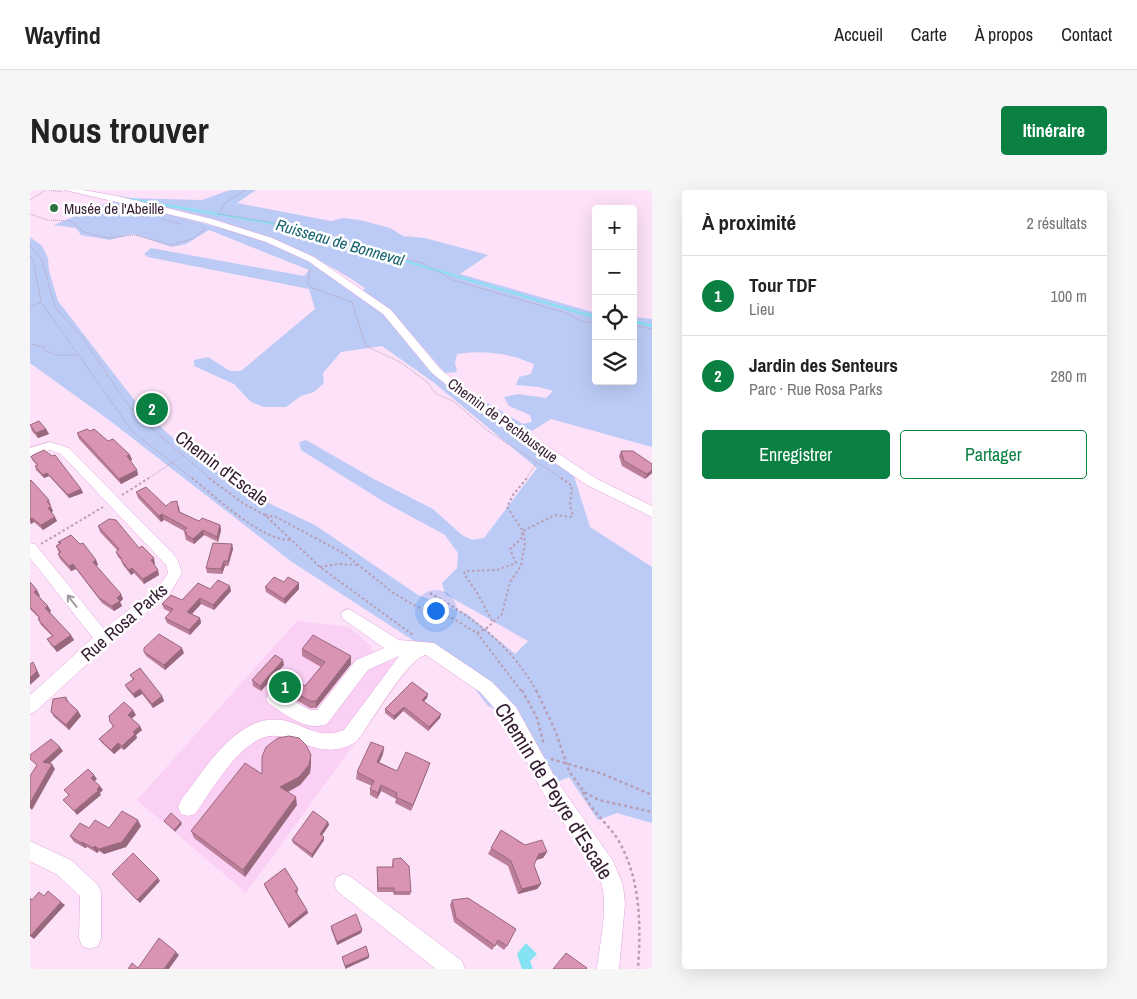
<!DOCTYPE html>
<html lang="fr">
<head>
<meta charset="utf-8">
<style>
	:root { --surface:#fff; --page:#f6f6f6; --text:#222; --muted:#767676; --line:#e0e0e0; --accent:#0b8043 }
	body { margin:0; font-family:"Archivo Narrow",sans-serif; background:var(--page); color:var(--text) }
	.controls { position:absolute; right:15px; top:15px; display:grid; overflow:hidden; border-radius:5px; box-shadow:0 5px 20px #0002 }
	.controls button { width:45px; height:45px; display:grid; place-items:center; padding:0; border:0; border-bottom:1px solid var(--line); background:var(--surface); color:var(--text); font:25px sans-serif }
	.you { position:absolute; left:405px; top:420px; width:18px; height:18px; margin:-12px; border:4px solid #fff; border-radius:50%; background:#1a73e8; box-shadow:0 0 0 8px #1a73e833 }
	.badge { display:grid; place-items:center; width:32px; height:32px; border-radius:50%; background:var(--accent); color:#fff; font-size:16px; font-weight:700 }
	.pin { position:absolute; translate:-50% -50%; border:2px solid #fff; box-shadow:0 1px 5px #0006 }
	.list { margin:0; padding:0; list-style:none }
	h2 { display:flex; justify-content:space-between; align-items:center; height:65px; margin:0; padding:0 20px; font-size:21px }
	h2 small { font-size:16px; font-weight:400; color:var(--muted) }
	.list li { display:grid; grid-template-columns:32px 1fr auto; gap:15px; align-items:center; box-sizing:border-box; height:80px; padding:0 20px; border-top:1px solid var(--line) }
	.list b { display:block; font-size:19px; white-space:nowrap }
	.list p { margin:0; font-size:16px; white-space:nowrap; color:var(--muted) }
	.list em { font-size:16px; font-style:normal; color:var(--muted) }
	.actions { display:flex; gap:10px; padding:15px 20px }
	.actions a { flex:1; padding:11px 0; border:1px solid var(--accent); border-radius:5px; text-align:center; font-size:18px; color:var(--accent) }
	.actions .main { background:var(--accent); color:#fff }
	.icon { flex:none; width:28px; height:28px; fill:none; stroke:currentColor; stroke-width:2; stroke-linecap:round; stroke-linejoin:round }
	.map { position:relative; flex:none; width:622px; height:779px; overflow:hidden; border-radius:5px }
	header { display:flex; align-items:center; gap:30px; box-sizing:border-box; height:70px; padding:0 25px; background:var(--surface); border-bottom:1px solid var(--line) }
	header strong { font-size:24px }
	nav { display:flex; gap:28px; margin-inline-start:auto; font-size:18px }
	.intro { display:flex; align-items:center; justify-content:space-between; box-sizing:border-box; height:120px; padding:0 30px }
	h1 { margin:0; font-size:35px }
	.button { padding:12px 22px; border-radius:5px; background:var(--accent); color:#fff; font-size:18px; font-weight:700 }
	main { display:flex; gap:30px; padding:0 30px }
	aside { flex:1; background:var(--surface); border-radius:5px; box-shadow:0 5px 20px #0002 }
	.map>svg:first-child { display:block }
</style>
</head>
<body>
<header>
<strong>Wayfind</strong>
<nav><a>Accueil</a><a>Carte</a><a>À propos</a><a>Contact</a></nav>
</header>
<div class="intro"><h1>Nous trouver</h1><a class="button">Itinéraire</a></div>
<main>
<div class="map">
<svg width="622" height="779" viewBox="0 0 622 779">
	<rect width="100%" height="100%" fill="#fce1f8"/>
	<path fill="#fbd0f5" d="M267,431L319,437L341,456L347,474L366,470L379,478L216,703L107,610Z"/>
	<path fill="#bccbf6" d="M200,0H226L207,13L301,31L313,28L330,30L360,38L373,46L395,48L458,65L430,84L566,123V191H603V127L622,129V257L521,229L497,244L451,213H458L493,234L502,232L500,225L479,216L474,207L488,204L516,208L523,201L509,197L486,195L489,187L501,184L504,174C478,163 455,160 427,164L425,173L427,182L415,183L364,124L333,101L335,98C263,48 178,26 94,8L172,10Z
		M86,9L237,51L271,65L349,118L400,181L543,283L560,337L622,377V633L587,623L568,630L539,587L518,596L477,524L458,516L432,482L262,372L79,230L0,173V47L12,56L18,68L19,81L28,111L105,211L138,244L215,302L285,335L388,405L437,424L485,464L498,451L415,404L412,393L427,378L428,363L415,345L356,313L271,260L269,252L276,250L344,289L403,319L432,345L442,350L454,348L507,278L403,192L352,156L311,162L293,183L294,193L284,202L271,206L256,217H234L221,212L204,194L164,176V170L178,167L200,181H211L285,119L279,99L118,67L114,64L121,58L274,86L279,80L179,40L156,54L142,57L103,44L80,50L51,45L46,38L24,35Z"/>
	<path fill="#85e2f3" d="M496,753L507,764L500,771L503,779H492L487,764Z"/>
	<g fill="none" stroke-linecap="round" stroke-linejoin="round">
		<path stroke="#85e2f3" stroke-width="2" d="M89,7L257,36L561,126"/>
		<path stroke="#85e2f3" stroke-width="2.5" d="M557,124L566,127
			M603,131L622,136"/>
		<g stroke="#e2a3db" stroke-width="1">
			<path id="minor" d="M35,0H53L87,6L182,29L242,48L284,67L361,120L410,179L453,214L567,289L622,316V327L557,295L445,218L402,183L353,124L278,71L236,52L176,33Z
				M20,252L39,258L147,368L152,383L140,403L79,454L6,521L0,524V505L63,448L0,368V353L5,354L74,439L130,395L138,383L136,375L31,264L20,260L0,266V258Z
				M319,419L369,450L404,453L462,492L486,517L527,591L583,671L593,695L595,714L589,779H567C570,750 580,713 569,685L513,603L474,529L450,502L396,465C380,467 348,521 338,535C334,540 330,549 324,553C283,576 258,531 226,551C201,566 182,600 165,624L158,626L151,624L148,617L151,610C177,577 212,514 263,533C281,540 294,548 314,540L369,466L338,480L297,534C276,542 257,525 239,514L236,509L239,504L245,501L280,520H287L326,470L354,458L313,429L311,425L313,421Z
				M0,651L41,670L68,695L71,702V748L68,756L60,759L52,756L49,748L50,706L26,684L0,671Z
				M314,684L321,687L432,771L435,779H406L307,701L304,694L307,687Z"/>
		</g>
		<path stroke="#b89eb5" stroke-width="1" stroke-dasharray="1 1" stroke-linecap="butt" d="M19,0L32,2
			M0,10L16,0
			M92,19L104,26H120
			M0,24L17,30L41,31L54,42L77,48L105,45L140,55L162,49L176,38
			M188,24L195,13L215,0
			M189,24L251,34L339,61L393,73L423,90L536,123L551,131L566,133
			M132,29L151,34
			M0,56L12,70L25,117L53,148L98,215L114,232L181,289
			M0,66L3,69L11,112L103,242L163,289
			M280,79L278,94L282,98L322,112L336,156L370,172L397,192L406,204L423,211L458,241L533,289
			M0,117L11,112
			M603,135L622,139
			M0,154L14,157V160L26,165H48
			M117,289L153,266
			M496,289L507,272"/>
		<path stroke="#b89eb5" stroke-width="2" stroke-dasharray="2.5 2.5" stroke-linecap="butt" d="M162,288C185,306 230,350 260,350
			M179,288L214,314L235,325L290,377L383,445
			M92,305L119,288
			M235,325L246,327L315,364L362,402L382,414L396,421L422,428L447,443L492,502
			M11,354L73,317
			M290,377L308,374L327,375
			M400,403C444,428 482,456 507,502
			M462,431L448,404L434,384L435,381L467,380L486,373L480,359L491,349L493,341L477,317L483,305L497,288
			M447,443L457,438L472,424L480,392L491,376L495,353L493,341L525,325L540,327L543,325L540,315L542,296L531,288"/>
		<path stroke="#b89eb5" stroke-width="2.5" stroke-dasharray="3 3" stroke-linecap="butt" d="M492,500L507,528L514,555
			M506,500L525,540L539,581L554,602L569,610L622,622
			M521,569L573,584L622,605
			M553,602C560,620 576,632 587,648C611,688 611,734 608,779"/>
		<use href="#minor" fill="#fff" fill-rule="evenodd"/>
	</g>
	<path fill="#bb7f9a" d="M0,235L16,239L19,244L8,248L2,241Z
		M60,241L78,251L100,265L102,270L100,271L107,280L108,285L91,294L49,249L47,243Z
		M591,261L622,274V283L615,289L592,276L589,266Z
		M1,267L51,299L53,303L39,308L19,286L14,288L6,280L5,276L7,275L3,271Z
		M0,291L19,310L21,315H20L23,321L21,322L27,331L13,340L4,332L1,334L0,332Z
		M106,302L136,316H149L150,322L169,331L190,335L191,340L188,352L174,345L164,354L156,350L154,341L134,330L131,332L108,308Z
		M68,336L109,358L125,374H124L129,385L114,394L104,383L101,385L93,375L91,370L88,367L86,362L87,360L70,342Z
		M28,352L66,370L68,375L66,376L93,409L90,412L92,416L84,421L72,413L46,379L41,381L30,369L28,364L29,363L26,356L29,354Z
		M202,354L203,359L198,376H195L192,384L177,383L176,378Z
		M0,392L10,406H9L21,421L20,422L44,450L27,462L20,454L17,449L22,446L11,435L8,429L9,428L0,419Z
		M235,397L269,399L255,414L236,402Z
		M180,399L201,401L184,420L171,414L162,424L170,428L171,433L160,445L137,433L135,428L140,422L134,419L132,414L152,410Z
		M272,459L321,474L286,518H280L249,500L246,492L245,485L231,501L223,496L222,490L254,475L245,484L275,496L291,477L272,466Z
		M114,462L154,463L135,480L116,466Z
		M100,485L132,506L134,511L123,518L112,504L105,508L97,499L95,495L103,490Z
		M36,507L39,512V513L48,521L51,526L39,540L24,527L21,522Z
		M397,508L394,511L410,528L398,541L373,521L364,530L355,523V519Z
		M106,525L101,528L112,540L106,545L107,548L94,560L91,558L84,564L72,553L69,549L83,537L80,532Z
		M354,557L353,564L349,572L367,581L398,579L381,621L365,613L366,609L351,601L347,609L340,605V599L342,596L326,589L327,582Z
		M281,565V573L280,583L270,595L258,602L267,615L215,687L164,648L161,641L232,584Z
		M298,632L299,635L292,645L294,650L282,668L263,653L262,650Z
		M111,636L96,657L74,664L69,661L67,663L57,657L55,658L44,652L40,646L59,638H79Z
		M471,640L495,655L517,662L513,668L506,670L504,675L511,694L507,699L488,704L478,676L458,664Z
		M363,669L381,702L380,705H364L363,702H347V677H362Z
		M234,694L268,699V702L267,703L277,720L278,723L259,738L235,697Z
		M422,710L477,756L474,760L466,754L462,760L424,732L420,715Z
		M301,736L332,740L331,743L307,755L301,739Z"/>
	<path fill="#98687d" d="M16,239L19,244L8,248L6,243Z
		M100,265L102,270L98,272L97,266Z
		M107,280L108,285L91,294L89,289Z
		M622,280V283L615,289L617,284Z
		M17,283L19,286L14,288L13,285Z
		M51,299L53,303L39,308L38,305Z
		M21,317L23,321L20,323L18,318Z
		M132,324L134,330L131,332L129,326Z
		M25,327L27,331L13,340L11,335Z
		M2,328L4,332L1,334L0,329Z
		M190,335L191,340L188,352L187,347Z
		M173,340L174,345L164,354L163,349Z
		M202,354L203,359L198,376V371Z
		M124,368L125,374L123,375L121,370Z
		M66,370L68,375L65,377L63,372Z
		M194,371L195,376L192,384L191,379Z
		M43,374L46,379L41,381L39,376Z
		M102,378L104,383L101,385L99,380Z
		M128,380L129,385L114,394L113,389Z
		M269,393V399L255,414L254,409Z
		M200,396L201,401L184,420L183,415Z
		M7,400L10,406L7,407L4,402Z
		M91,404L93,409L90,412L92,416L84,421L82,416Z
		M170,408L171,414L159,427L157,422Z
		M18,416L21,421L18,423L15,418Z
		M170,428L171,433L160,445L159,440Z
		M41,445L44,450L27,462L24,457Z
		M152,458L154,463L135,480L134,475Z
		M321,466V474L286,518V511Z
		M253,470L254,475L231,501L230,496Z
		M3,472L10,486L0,495V488Z
		M110,499L112,504L105,508L103,504Z
		M398,504L397,508L391,514L392,510Z
		M132,506L134,511L123,518L122,514Z
		M374,517L373,521L364,530V526Z
		M103,520L106,525L100,530L98,525Z
		M48,521L51,526L39,540L36,535Z
		M411,524L410,528L398,541L399,537Z
		M110,536L112,540L106,545L107,548L94,560L92,556L103,542Z
		M88,553L91,558L84,564L81,560Z
		M30,557L33,561L17,576L13,572Z
		M354,557L353,564L347,578V572Z
		M281,565V573L280,583L270,595L252,605L250,597Z
		M400,573L398,579L381,621L383,615Z
		M22,574L25,579L2,620L0,618V613Z
		M64,585L67,589L64,592L61,588Z
		M351,595V601L347,609L348,603Z
		M70,596L73,600L70,603L71,605L47,625L44,621Z
		M266,607L267,615L215,687L213,680Z
		M108,630L111,636L96,657L74,664L69,659Z
		M151,632L152,634L145,642L144,640Z
		M298,632L299,635L291,647L290,644Z
		M294,647V650L282,668V664Z
		M52,652L57,657L55,658L51,653Z
		M65,656L69,661L67,663L63,658Z
		M517,662L513,668L505,670L509,664Z
		M128,688L130,691L110,713L107,710Z
		M511,694L507,699L488,704L492,699Z
		M31,712L35,715L4,749L0,746Z
		M277,720L278,723L259,738L258,735Z
		M332,740L331,743L307,755V752Z
		M146,762L149,765L139,779H134Z
		M339,766V768L315,779V776Z"/>
	<path fill="#d994b3" stroke="#98687d" d="M9,231L16,239L6,243L0,235Z
		M57,239L60,241L64,239L78,251L83,249L100,265L97,266L107,280L89,289L47,243Z
		M14,260L22,266L25,265L51,299L38,305L17,283L13,285L5,276L8,275L1,267L3,265Z
		M591,261H603L622,274V280L617,284L594,271Z
		M1,290L19,310L17,311L21,317L18,318L25,327L11,335L2,328L0,329V291Z
		M116,297L136,316L141,312L147,311L149,322L169,331L172,328L190,335L187,347L173,340L163,349L155,344L157,343L154,341L157,338L132,324L129,326L106,302Z
		M79,329L86,330L109,358L112,356L124,368L121,370L128,380L113,389L102,378L99,380L91,370L92,369L86,362L89,359L68,336Z
		M41,345L50,354L53,353L66,370L63,372L91,404L87,408L90,411L82,416L69,408L43,374L39,376L28,364L31,362L26,356L31,353L28,352Z
		M183,353L202,354L198,371H194L191,379L176,378Z
		M244,387L254,392L258,387L269,393L254,409L235,397Z
		M188,390L200,396L183,415L170,408L157,422L170,428L159,440L135,428L143,419L132,414L141,405L152,410L168,393L180,399Z
		M0,392L7,400L4,402L18,416L15,418L41,445L24,457L17,449L23,446L8,429L10,428L0,417Z
		M129,444L152,458L134,475L114,462V458Z
		M283,445L321,466L286,511H280L248,493L245,484L258,485L275,496L295,472L272,459Z
		M245,465L253,470L230,496L222,490Z
		M3,472L7,481L0,488V474Z
		M110,478L132,506L122,514L110,499L103,504L95,495L104,489L100,485Z
		M382,492L398,504L392,510L411,524L399,537L374,517L364,526L355,519Z
		M36,507V510L48,521L36,535L21,522L23,509Z
		M94,512L103,520L98,525L110,536L103,542L105,544L92,556L88,553L81,560L69,549L84,536L80,532L79,526Z
		M259,546L269,548L276,555L281,565L279,575L269,587L250,597L266,607L213,680L161,641L215,573L232,584V567L236,557L248,548Z
		M21,549L30,557L13,572L22,574L0,613V586L7,575L0,569V565Z
		M341,552L354,557L347,572L367,581L376,562L400,573L383,615L366,607L367,603L351,595L348,603L340,599L344,591L327,582Z
		M58,579L64,585L61,588L70,596L67,599L68,601L44,621L33,610L39,605L34,600Z
		M92,621L108,630L92,652L69,659L65,656L63,658L52,652L51,653L40,646L50,633L59,638L65,630L79,638Z
		M283,621L298,632L290,644L294,647L282,664L262,650Z
		M141,623L151,632L144,640L134,631Z
		M471,640L495,655L512,650L517,662L509,664L504,675L511,694L492,699L481,671L461,658Z
		M103,663L128,688L107,710L82,684Z
		M371,668L379,676L381,702H364V698H348L347,677H363V669Z
		M255,678L268,699L265,701L277,720L258,735L234,694Z
		M18,701L31,712L0,746V708L2,710L9,702L14,706Z
		M438,708L486,739L477,756L468,750L465,756L426,728L422,710Z
		M326,724L332,740L307,752L301,736Z
		M129,748L146,762L134,779H98L102,773L108,778Z
		M336,756L339,766L315,776L312,767Z
		M536,763L557,778L556,779H523Z"/>
	<defs><path id="oneway-shaft" d="M-6 0H5M1.5-3L5.5 0L1.5 3" fill="none" stroke-width="1.6" stroke-linecap="round" stroke-linejoin="round" transform="scale(1.25)"/></defs>
	<use stroke="#a499a3" href="#oneway-shaft" transform="translate(42 411) rotate(-128)"/>
	<circle fill="#2e7744" stroke="#fff" stroke-width="2" cx="24" cy="18" r="5"/>
	<g text-anchor="middle" dominant-baseline="central" stroke-width="5" stroke-linejoin="round" paint-order="stroke">
		<g font-size="15" fill="#341c32" stroke="#fff" text-anchor="start">
			<text x="34" y="18">Musée de l'Abeille</text>
		</g>
		<g font-size="15" fill="#341c32" stroke="#fff">
			<text transform="translate(473 230) rotate(36)">Chemin de Pechbusque</text>
		</g>
		<g font-size="16" font-style="italic" fill="#14626e" stroke="#fff">
			<text transform="translate(310 52) rotate(16)">Ruisseau de Bonneval</text>
		</g>
		<g font-size="18" fill="#341c32" stroke="#fff">
			<text transform="translate(192 278) rotate(37)">Chemin d'Escale</text>
			<text transform="translate(94 432) rotate(-41)">Rue Rosa Parks</text>
		</g>
		<g font-size="21" fill="#341c32" stroke="#fff">
			<text transform="translate(524 601) rotate(58)">Chemin de Peyre d'Escale</text>
		</g>
	</g>
</svg>
<div class="controls">
<button>+</button>
<button>−</button>
<button><svg class="icon" aria-label="locate" viewBox="0 0 24 24"><circle cx="12" cy="12" r="6"/><path d="M12 2v4M12 18v4M2 12h4M18 12h4"/></svg></button>
<button><svg class="icon" aria-label="layers" viewBox="0 0 24 24"><path d="M12 4l9 5-9 5-9-5zM3 14l9 5 9-5"/></svg></button>
</div>
<div class="you"></div>
<div class="pin badge" style="left:255px;top:497px">1</div>
<div class="pin badge" style="left:122px;top:219px">2</div>
</div>
<aside>
<h2>À proximité<small>2 résultats</small></h2>
<ul class="list">
<li><span class="badge">1</span><div><b>Tour TDF</b><p>Lieu</p></div><em>100 m</em></li>
<li><span class="badge">2</span><div><b>Jardin des Senteurs</b><p>Parc · Rue Rosa Parks</p></div><em>280 m</em></li>
</ul>
<div class="actions"><a class="main">Enregistrer</a><a>Partager</a></div>
</aside>
</main>
</body>
</html>
